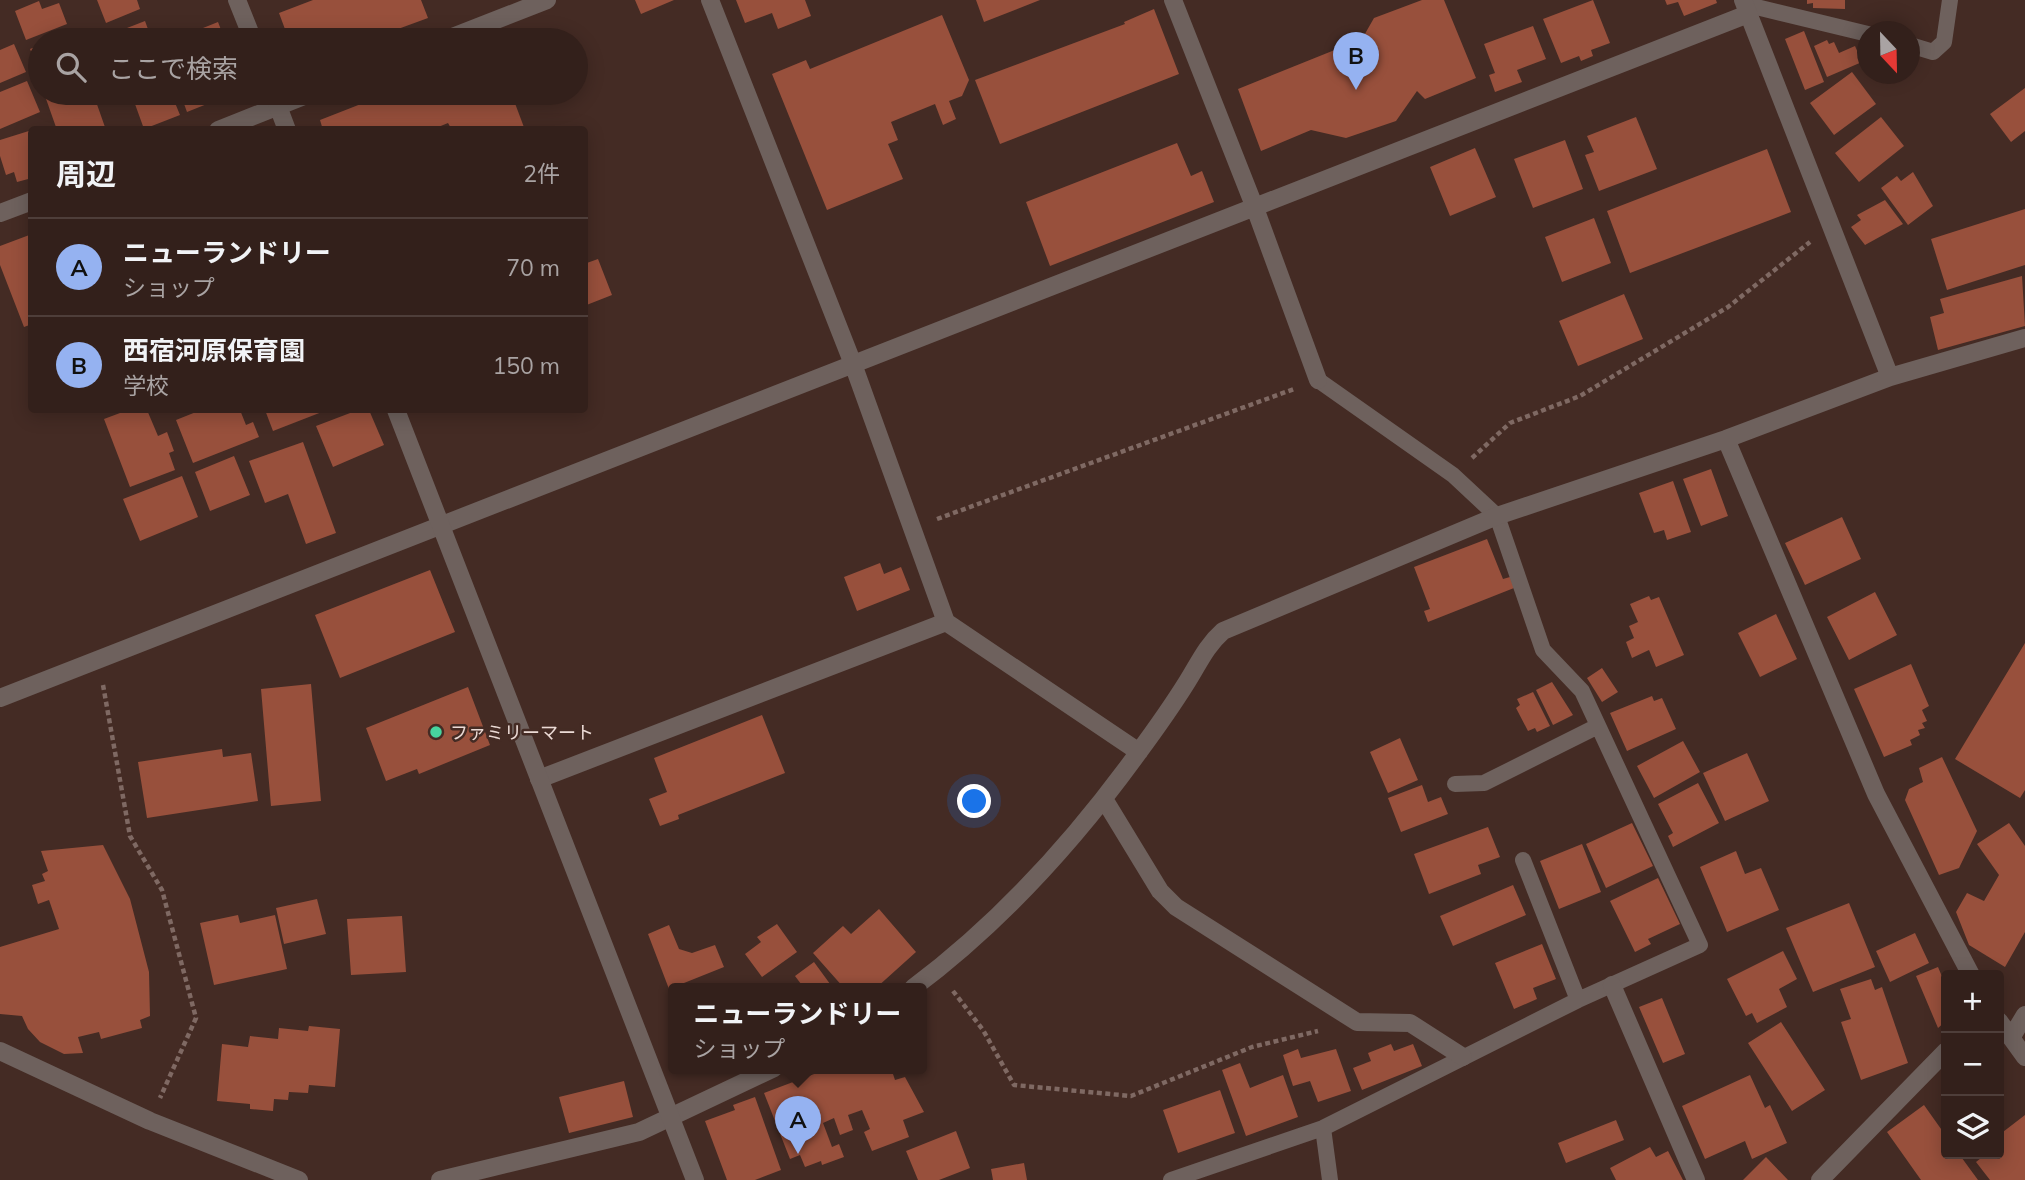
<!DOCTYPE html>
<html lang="ja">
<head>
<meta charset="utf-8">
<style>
	:root { --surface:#33201b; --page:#3e2d28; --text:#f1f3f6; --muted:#a9a3a3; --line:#4e3e3a; --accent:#95b2f1 }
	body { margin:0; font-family:Mulish,"Noto Sans JP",sans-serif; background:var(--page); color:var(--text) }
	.controls { position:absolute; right:21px; bottom:21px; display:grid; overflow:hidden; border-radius:7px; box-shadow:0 4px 18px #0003 }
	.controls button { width:63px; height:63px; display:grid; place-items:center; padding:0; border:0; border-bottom:2px solid var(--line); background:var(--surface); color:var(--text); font:35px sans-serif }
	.compass { position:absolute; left:1857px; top:21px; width:63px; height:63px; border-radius:50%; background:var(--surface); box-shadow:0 4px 18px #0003; rotate:158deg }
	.you { position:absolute; left:975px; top:802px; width:24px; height:24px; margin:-18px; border:5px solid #fff; border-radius:50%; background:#1a73e8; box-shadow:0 0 0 10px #1a73e833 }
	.badge { display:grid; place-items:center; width:46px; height:46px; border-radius:50%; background:var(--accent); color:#111; font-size:23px; font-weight:700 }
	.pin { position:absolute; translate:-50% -58px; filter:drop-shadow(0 2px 4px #0008) }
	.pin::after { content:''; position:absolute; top:37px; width:24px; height:21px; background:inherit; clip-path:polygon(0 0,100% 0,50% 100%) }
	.popup { position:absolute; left:668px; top:983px; width:259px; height:91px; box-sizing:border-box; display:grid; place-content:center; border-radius:7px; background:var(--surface); filter:drop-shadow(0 2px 5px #0005); font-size:23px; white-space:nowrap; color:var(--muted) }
	.popup b { font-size:26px; color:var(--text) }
	.popup::after { content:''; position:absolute; left:50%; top:100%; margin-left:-14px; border:14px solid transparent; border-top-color:var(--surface) }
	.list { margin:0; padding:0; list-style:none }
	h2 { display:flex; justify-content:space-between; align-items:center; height:91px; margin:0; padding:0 28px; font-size:30px }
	h2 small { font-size:23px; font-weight:400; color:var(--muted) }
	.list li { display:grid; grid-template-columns:46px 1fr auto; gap:21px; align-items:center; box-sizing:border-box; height:98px; padding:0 28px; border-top:2px solid var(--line) }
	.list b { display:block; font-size:26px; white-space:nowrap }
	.list p { margin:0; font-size:23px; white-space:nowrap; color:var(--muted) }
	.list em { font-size:23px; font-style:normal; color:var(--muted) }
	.icon { flex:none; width:38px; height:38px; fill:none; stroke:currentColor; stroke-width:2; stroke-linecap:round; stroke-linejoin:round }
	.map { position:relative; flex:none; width:2025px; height:1180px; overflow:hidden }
	.search { position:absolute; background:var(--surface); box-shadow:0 4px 18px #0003; left:28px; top:28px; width:560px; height:77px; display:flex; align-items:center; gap:18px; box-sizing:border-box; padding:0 24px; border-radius:38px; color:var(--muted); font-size:26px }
	.panel { position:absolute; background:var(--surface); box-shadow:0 4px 18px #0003; left:28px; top:126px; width:560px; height:287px; border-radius:7px }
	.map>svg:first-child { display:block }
</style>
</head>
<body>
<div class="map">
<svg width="2025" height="1180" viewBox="0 0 2025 1180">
	<rect width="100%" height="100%" fill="#442b24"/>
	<path fill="#98503c" d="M97,0H137L140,9L106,23Z
		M313,0H421L428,18L368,40H289L279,13Z
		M635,0H674L641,14Z
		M736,0H805L811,16L778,29L772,13L745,23Z
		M976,0H1040L984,22Z
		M1422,0H1444L1476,78L1425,99L1417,91L1396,121L1346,138L1311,130L1261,151L1238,89L1362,39L1374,18Z
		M1593,0L1610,43L1591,50L1593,56L1581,61L1579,56L1561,63L1543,19Z
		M1665,0H1716L1717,3L1684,16L1678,2L1667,5Z
		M1807,0H1845V9L1813,8V3L1807,4Z
		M39,1L42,9L59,3L67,24L26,40L15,11Z
		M1154,9L1179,74L1000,144L975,80L1125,24L1124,22Z
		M942,15L969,80L962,96L949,101L956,119L943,125L935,104L891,122L898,140L888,144L903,179L827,210L772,74L806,60L810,69Z
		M145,21L152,40H131L127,28Z
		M218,22L225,40H173Z
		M1533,26L1546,59L1517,70L1522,82L1495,92L1489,75L1495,73L1484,44Z
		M1804,31L1824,82L1805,90L1785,39Z
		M1827,40L1829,44L1834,42L1839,53L1855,46L1862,62L1827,77L1814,46Z
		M14,44L26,72L0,83V50Z
		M40,45V72L30,49Z
		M1852,72L1876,104L1834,135L1810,103Z
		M27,81L40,112L0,129V92Z
		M2025,88V131L2011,142L1990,114Z
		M55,93H93L106,130H57L45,96Z
		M131,93H171L180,115L144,129Z
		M180,93H202L207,104L187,112Z
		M389,93H524L513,98L525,130H469L468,127L452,130L448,123L431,130H323L320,120Z
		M1636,117L1657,169L1599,191L1585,155L1594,152L1587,136Z
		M1881,117L1904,146L1859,182L1835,153Z
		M32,130V178L17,182L14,172L6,175L0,156V140Z
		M1565,140L1583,189L1533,208L1514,159Z
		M1177,143L1191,176L1202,171L1214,202L1050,266L1026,202Z
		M1475,148L1496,197L1450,216L1430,167Z
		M1767,149L1791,212L1630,273L1607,211Z
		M1913,172L1933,206L1908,225L1881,188L1897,176L1901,181Z
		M1885,200L1903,224L1865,245L1851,227L1861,220L1857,215Z
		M2025,209V265L1947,290L1931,239Z
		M1594,218L1611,263L1562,282L1545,237Z
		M32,234V324L24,327L0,265V246Z
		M598,259L612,295L584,306V264Z
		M2022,276L2025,326L1938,350L1930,317L1944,313L1940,299Z
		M1624,294L1643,339L1578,366L1559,321Z
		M128,410H147L158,436L167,432L174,451L169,453L175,470L130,487L104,419Z
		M201,410H240L246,425L253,422L259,437L193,463L176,420Z
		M265,410H327L273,431Z
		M358,410H369L384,445L333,467L316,426Z
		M303,442L336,533L306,544L288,494L265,503L249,461Z
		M234,456L250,495L210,511L195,472Z
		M1711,469L1728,516L1701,526L1683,479Z
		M182,476L198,517L140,541L123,499Z
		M1673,481L1691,532L1667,540L1664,530L1654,533L1639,493Z
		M1842,517L1861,559L1805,585L1785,543Z
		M1487,539L1503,579L1510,577L1514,588L1428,622L1424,611L1430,609L1414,567Z
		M880,563L884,574L901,567L910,590L857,611L844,577Z
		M430,570L455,632L340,678L315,615Z
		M1875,592L1897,635L1849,660L1827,617Z
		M1649,596L1651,600L1659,597L1684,655L1656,667L1649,650L1632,658L1626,642L1634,638L1629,626L1638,622L1630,604Z
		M1776,614L1797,659L1760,677L1738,633Z
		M2025,643V790L2020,798L1955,759Z
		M1911,664L1929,706L1922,710L1927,721L1922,723L1925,728L1918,730L1920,735L1910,740L1912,745L1884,757L1854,689Z
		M1602,668L1618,692L1602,702L1587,678Z
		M1552,682L1573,715L1553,725L1536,690Z
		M311,684L321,801L271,806L261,689Z
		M468,687L490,745L419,774L417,769L386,781L366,728Z
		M1533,692L1550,726L1537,732L1535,728L1528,731L1516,708L1520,705L1517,699Z
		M1652,696L1654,701L1662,698L1676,729L1627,751L1610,713Z
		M762,715L785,773L678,815L679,819L660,826L649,799L667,792L654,758Z
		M1400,738L1418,780L1388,793L1370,752Z
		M1683,741L1700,772L1654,798L1637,766Z
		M222,749L223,757L251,753L258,801L147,818L138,762Z
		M1747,753L1769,801L1725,821L1703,773Z
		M1942,757L1977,831L1959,868L1939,875L1905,800L1909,789L1923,782L1919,768Z
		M1698,783L1719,823L1673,847L1668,836L1673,833L1658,804Z
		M1422,785L1428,802L1441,797L1448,814L1401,832L1388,798Z
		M1632,823L1653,866L1606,888L1586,844Z
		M2009,823L2025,846V932L2005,967L1969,945L1956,912L1967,893L1984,901L1999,875L1977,844Z
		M1488,827L1500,857L1478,865L1481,874L1429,894L1414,854Z
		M1582,844L1601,892L1559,909L1540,861Z
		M103,845L130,899L149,972L150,1016L140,1020L142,1028L101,1039L99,1032L78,1037L83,1053L64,1054L40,1042L28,1029L22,1016L0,1014V947L59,929L49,900L38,904L32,885L45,881L42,874L48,871L41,851Z
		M1736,851L1745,874L1761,868L1779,910L1727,932L1700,867Z
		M1658,878L1680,924L1648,939L1651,944L1635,952L1610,901Z
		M1513,885L1526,915L1453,946L1440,916Z
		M317,899L326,934L284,944L276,908Z
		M1849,903L1875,967L1813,992L1786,928Z
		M879,909L916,952L876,988H844L813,953L843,926L851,934Z
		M238,915L240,923L275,915L287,969L214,985L200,923Z
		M402,916L406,972L351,975L347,919Z
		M777,924L797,952L762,977L745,954L761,942L757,937Z
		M669,925L679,949L692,953L715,945L724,967L669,989L648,934Z
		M1915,933L1929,963L1890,982L1876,951Z
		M1542,944L1556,979L1533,988L1537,999L1514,1009L1495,963Z
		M1783,951L1797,979L1779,989L1787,1007L1757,1023L1752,1013L1746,1016L1727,979Z
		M814,962L833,988H797L801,984L795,976Z
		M1938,967L1946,986V1021L1938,1028L1916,976Z
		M1871,979L1875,990L1882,987L1908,1063L1861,1080L1841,1022L1851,1019L1840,989Z
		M1662,998L1685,1054L1663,1063L1639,1007Z
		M1781,1022L1825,1090L1792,1111L1748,1043Z
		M309,1026L340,1029L335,1087L309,1085L308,1093L289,1092L288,1100L274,1099L273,1111L250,1109V1104L217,1101L222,1044L248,1047L250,1036L278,1039L279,1028L308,1031Z
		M1391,1044L1394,1051L1413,1044L1422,1066L1362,1090L1353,1068L1371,1061L1368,1053Z
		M1298,1049L1301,1058L1336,1049L1351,1091L1318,1102L1310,1081L1293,1086L1283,1055Z
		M1240,1063L1250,1088L1283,1075L1298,1117L1246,1136L1222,1070Z
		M830,1068H891L895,1080L905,1077L924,1112L903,1120L909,1137L872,1151L864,1132L870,1129L862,1110L848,1115L853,1130L840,1135L834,1118L823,1123L832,1147L839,1144L844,1157L822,1165L821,1161L805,1167L800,1155L790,1159L764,1093Z
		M1750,1075L1765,1108L1770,1105L1787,1143L1752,1159L1745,1141L1705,1159L1682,1106Z
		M624,1081L633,1117L569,1133L559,1097Z
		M1220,1090L1235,1133L1178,1153L1163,1110Z
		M755,1097L781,1170L755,1180H727L705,1121L735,1110L733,1105Z
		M1924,1105L1946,1136V1154H1959L1978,1180H1921L1887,1132Z
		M2025,1115V1180H1990L1976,1162L1986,1154H1999V1135Z
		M1616,1120L1624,1140L1566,1163L1558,1143Z
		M956,1131L970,1168L939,1180H918L906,1151Z
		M1650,1147L1656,1157L1668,1151L1683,1180H1616L1610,1168Z
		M1766,1157L1788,1180H1743Z
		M1024,1163L1027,1180H993L991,1169Z"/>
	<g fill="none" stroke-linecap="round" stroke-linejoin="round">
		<path stroke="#7f6963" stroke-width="4.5" stroke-dasharray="5 3.5" stroke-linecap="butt" d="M1472,458L1510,423L1580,396L1728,307L1810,242
			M937,519L1294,389
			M103,685L130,836L162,890L196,1018L160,1098
			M953,991L983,1030L1014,1085L1131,1096L1252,1047L1318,1031"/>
		<path stroke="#6e615d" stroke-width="16" d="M1744,4L1868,34
			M1910,45L1933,52L1944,42L1950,0
			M1455,784L1484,783L1598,726
			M1523,860L1578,1000
			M1323,1128L1330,1180
			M1171,1180L1323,1128L1578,1000L1700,945L1582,691L1543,650L1497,516L1453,475L1318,380"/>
		<path stroke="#6e615d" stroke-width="18" d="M710,0L853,364L946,622L1139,752
			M1173,0L1255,208L1318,380
			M1743,0L1890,377
			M445,40L547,0
			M218,130L312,93
			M0,213L32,201
			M1726,439L1876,794L1971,975
			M0,698L1748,14
			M539,779L946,622
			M1104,799L1160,891L1176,907L1357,1022L1410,1023L1463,1057
			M1612,985L1696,1180
			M913,988C1000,923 1075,840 1138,753C1155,730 1172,706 1187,682C1199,663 1206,646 1223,631L1497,516L1726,439L1890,377L2025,338
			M1999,1021L2025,1057
			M2011,1038L2025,1015
			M0,1051L150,1121L299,1180
			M440,1180L639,1132L774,1068
			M1820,1180L1946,1051"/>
		<path stroke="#6e615d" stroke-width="18" d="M237,0L253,40
			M273,93L287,130
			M396,410L695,1180"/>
	</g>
	<circle fill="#47d49e" stroke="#442b24" stroke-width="2.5" cx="436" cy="732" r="7"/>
	<g text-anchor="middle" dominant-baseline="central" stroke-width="5" stroke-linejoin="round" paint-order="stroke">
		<g font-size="18" fill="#ebdad5" stroke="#442b24" text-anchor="start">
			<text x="450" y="732">ファミリーマート</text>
		</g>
	</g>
</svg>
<div class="controls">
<button>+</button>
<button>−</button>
<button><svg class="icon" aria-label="layers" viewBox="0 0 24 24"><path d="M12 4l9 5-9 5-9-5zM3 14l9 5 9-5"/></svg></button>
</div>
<svg class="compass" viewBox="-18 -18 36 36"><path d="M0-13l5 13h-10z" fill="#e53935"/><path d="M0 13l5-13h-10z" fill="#a9a3a3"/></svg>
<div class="you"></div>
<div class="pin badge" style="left:798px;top:1154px">A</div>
<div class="popup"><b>ニューランドリー</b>ショップ</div>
<div class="pin badge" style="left:1356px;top:90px">B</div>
<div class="search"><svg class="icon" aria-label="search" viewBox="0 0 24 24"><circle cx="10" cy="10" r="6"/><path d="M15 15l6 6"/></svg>ここで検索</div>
<section class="panel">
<h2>周辺<small>2件</small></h2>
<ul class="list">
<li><span class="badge">A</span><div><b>ニューランドリー</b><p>ショップ</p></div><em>70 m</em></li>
<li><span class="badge">B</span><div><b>西宿河原保育園</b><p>学校</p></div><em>150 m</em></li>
</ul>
</section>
</div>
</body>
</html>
